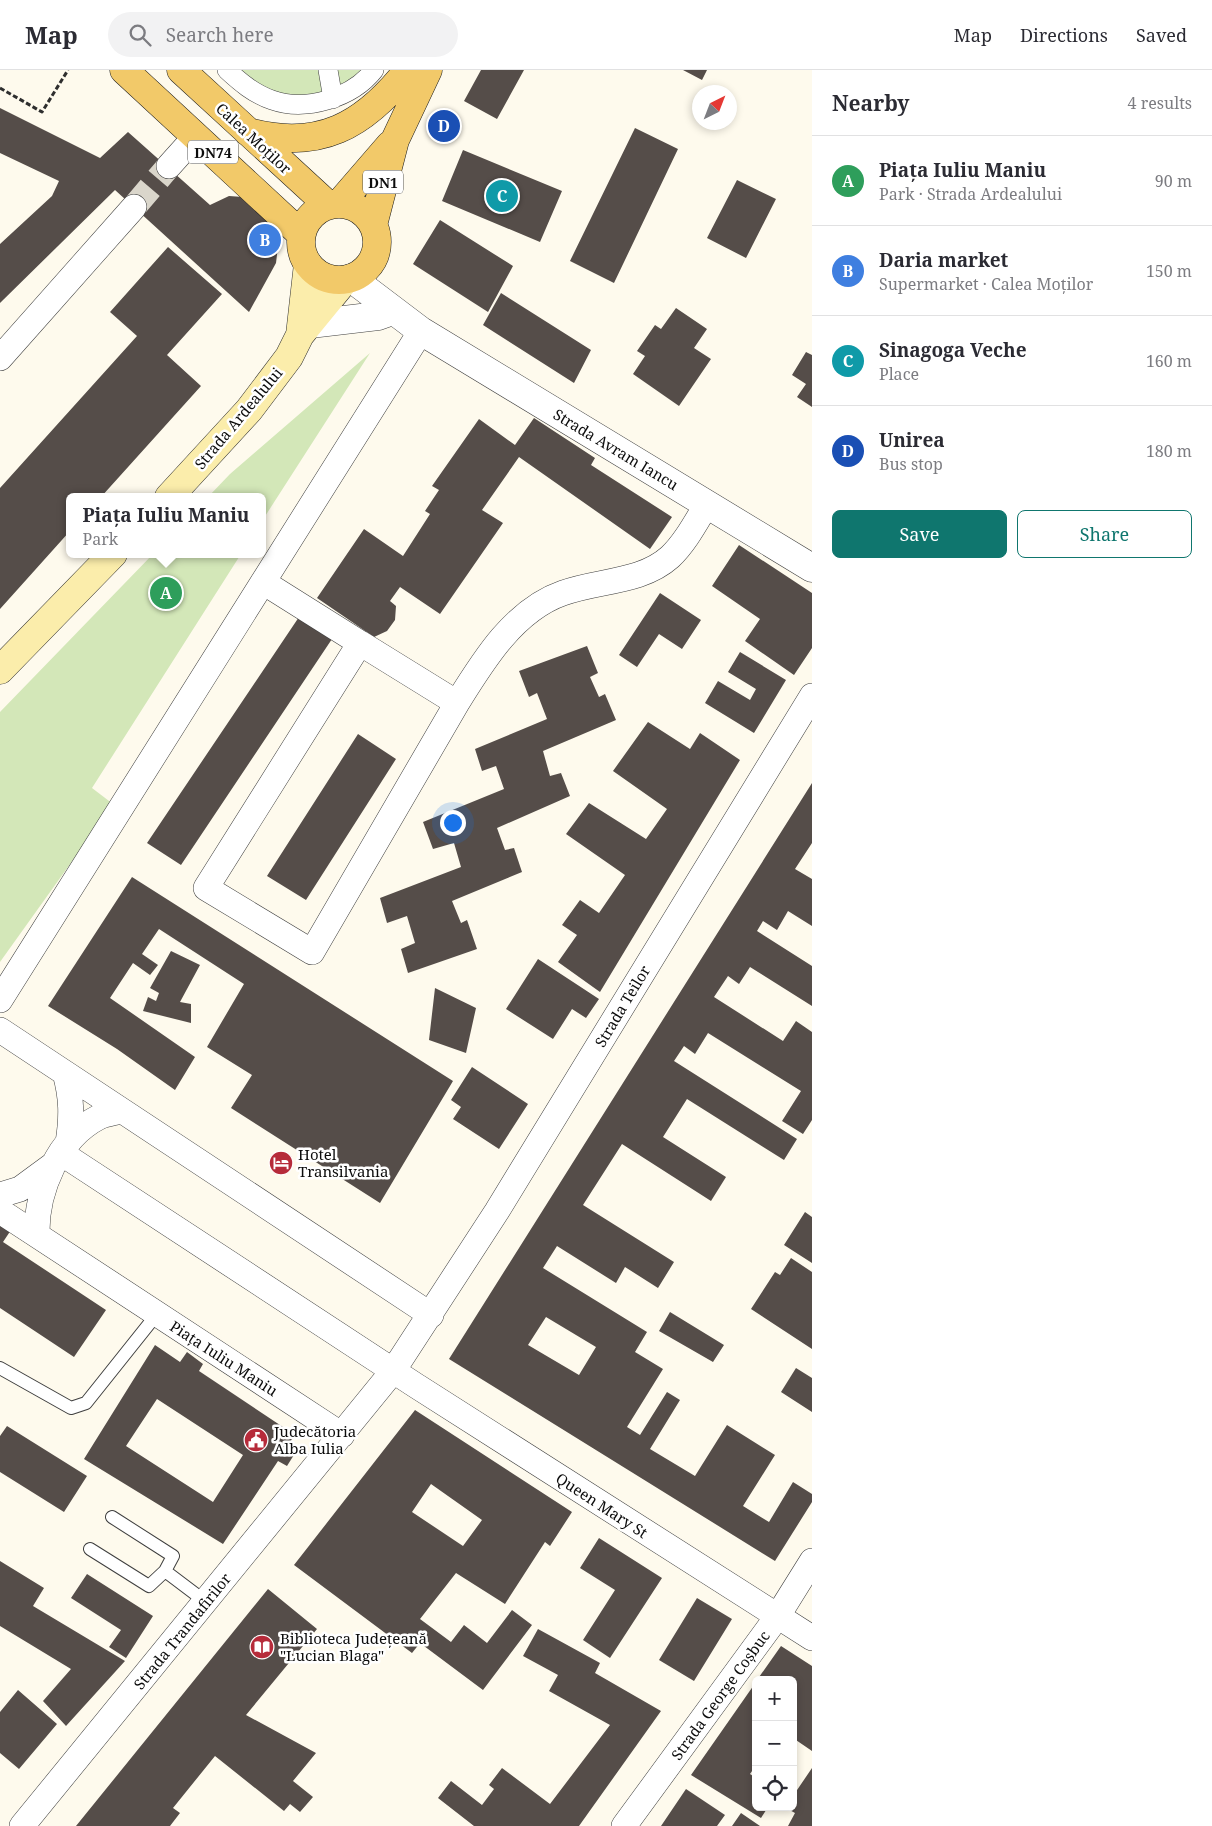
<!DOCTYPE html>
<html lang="en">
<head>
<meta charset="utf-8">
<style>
	:root { --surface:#fff; --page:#f2f2f3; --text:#2b2b33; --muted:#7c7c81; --line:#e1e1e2; --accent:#0f766e }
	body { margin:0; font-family:"Noto Serif",serif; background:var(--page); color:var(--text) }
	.controls { position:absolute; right:15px; bottom:15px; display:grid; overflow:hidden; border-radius:8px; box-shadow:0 2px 8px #0003 }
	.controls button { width:45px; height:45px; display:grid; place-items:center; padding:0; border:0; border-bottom:1px solid var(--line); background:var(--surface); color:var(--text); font:25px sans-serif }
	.compass { position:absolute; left:692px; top:15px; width:45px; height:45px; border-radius:50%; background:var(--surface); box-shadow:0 2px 8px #0003; rotate:42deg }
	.you { position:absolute; left:452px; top:752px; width:18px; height:18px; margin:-12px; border:4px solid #fff; border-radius:50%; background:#1a73e8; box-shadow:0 0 0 8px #1a73e833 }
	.badge { display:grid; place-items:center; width:32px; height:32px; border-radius:50%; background:var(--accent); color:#fff; font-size:16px; font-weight:700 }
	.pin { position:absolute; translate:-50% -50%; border:2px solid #fff; box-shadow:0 1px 5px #0006 }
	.popup { position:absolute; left:66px; top:423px; width:200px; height:65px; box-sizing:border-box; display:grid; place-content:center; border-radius:8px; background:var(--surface); filter:drop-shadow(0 1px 4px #0005); font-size:16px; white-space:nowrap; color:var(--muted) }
	.popup b { font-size:19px; color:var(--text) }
	.popup::after { content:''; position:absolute; left:50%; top:100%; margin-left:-10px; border:10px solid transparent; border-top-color:var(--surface) }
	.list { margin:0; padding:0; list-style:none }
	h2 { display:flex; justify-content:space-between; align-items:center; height:65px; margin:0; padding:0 20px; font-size:21px }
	h2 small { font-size:16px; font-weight:400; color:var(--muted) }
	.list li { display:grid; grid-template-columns:32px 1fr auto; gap:15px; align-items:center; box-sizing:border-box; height:90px; padding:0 20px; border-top:1px solid var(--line) }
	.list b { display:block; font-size:19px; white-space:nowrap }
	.list p { margin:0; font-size:16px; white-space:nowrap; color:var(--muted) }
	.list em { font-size:16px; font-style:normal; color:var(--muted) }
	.actions { display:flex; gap:10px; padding:15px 20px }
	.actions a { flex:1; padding:11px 0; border:1px solid var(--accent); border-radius:8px; text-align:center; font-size:18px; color:var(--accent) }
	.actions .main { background:var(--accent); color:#fff }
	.icon { flex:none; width:28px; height:28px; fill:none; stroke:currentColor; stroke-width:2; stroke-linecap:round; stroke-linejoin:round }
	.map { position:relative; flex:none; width:812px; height:1756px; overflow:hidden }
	header { display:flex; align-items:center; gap:30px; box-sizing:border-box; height:70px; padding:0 25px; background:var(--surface); border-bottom:1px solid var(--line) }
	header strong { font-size:24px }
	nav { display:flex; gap:28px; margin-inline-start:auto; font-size:18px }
	.search { width:350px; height:45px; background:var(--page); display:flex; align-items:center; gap:12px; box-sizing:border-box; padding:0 18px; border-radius:28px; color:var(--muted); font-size:19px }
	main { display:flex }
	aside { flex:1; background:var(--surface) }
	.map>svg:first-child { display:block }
</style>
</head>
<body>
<header>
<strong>Map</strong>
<div class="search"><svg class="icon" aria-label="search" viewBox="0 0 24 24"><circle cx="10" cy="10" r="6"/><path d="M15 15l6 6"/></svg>Search here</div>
<nav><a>Map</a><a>Directions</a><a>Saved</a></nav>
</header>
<main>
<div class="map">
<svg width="812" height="1756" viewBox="0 0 812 1756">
	<rect width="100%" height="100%" fill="#fefaed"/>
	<path fill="#d3e7b8" d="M227,0H374L369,7L288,33Z
		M370,283L262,451V427H208L230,404Z
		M153,484H241L92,718L113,734L0,892V642Z"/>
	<path fill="#554d49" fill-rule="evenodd" d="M481,0H524L497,49L464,31Z
		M683,0H707L702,10Z
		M0,38L100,88L128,62L210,135L229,126L243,127L278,160L279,168L276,193L249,242L115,120L0,233V174L52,126L59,111L0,83Z
		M635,58L678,79L614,213L570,191Z
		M463,80L562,121L540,172L442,131Z
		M737,110L776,129L746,188L707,168Z
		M440,150L513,196L488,242L413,194Z
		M168,177L222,224L167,285L201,316L101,427H70V461L0,539V418L137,266L110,242Z
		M501,223L591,280L574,313L483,255Z
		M676,238L707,259L694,278L711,289L679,336L633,304L645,286L637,281L655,255L661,259Z
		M806,282L812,285V337L797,327L806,314L792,305Z
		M534,348L595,388L591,395L672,447L650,479L519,387L482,440L503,453L440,544L400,517L390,531L396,536L395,550L387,561L374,567L317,528L364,459L403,486L430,444L425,441L439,420L432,416L479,349L515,375Z
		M739,475L812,523V578L794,605L745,571L760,549L712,516Z
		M660,523L701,550L682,579L659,564L637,597L619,585Z
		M301,544L334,566L181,795L147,773Z
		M587,576L598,603L590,607L599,627L605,624L616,650L543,681L550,706L561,703L570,726L497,758L505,780L514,778L522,802L452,831L461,853L467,850L477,879L408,903L401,879L415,873L407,846L387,853L380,828L461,797L454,773L433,779L423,752L504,719L496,696L482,701L475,679L547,649L537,623L529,627L519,601Z
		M740,582L786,610L754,663L705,633L718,611L750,630L756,619L728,602Z
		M648,652L690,679L700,663L740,690L600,922L558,892L577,865L562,855L580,830L599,843L625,805L566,764L589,733L646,769L667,739L613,701Z
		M358,664L396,689L306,830L267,806Z
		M812,713V773L795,799L812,809V856L788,841L777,860L763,851L757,861L812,896V936L750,897L739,914L728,906L714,927L783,971L796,951L812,962V1050L803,1064L782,1051L801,1021L708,963L695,984L684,976L674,991L797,1069L784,1090L687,1029L663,1067L726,1107L711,1131L622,1074L583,1135L674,1192L658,1218L625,1197L616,1213L557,1176L543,1198L647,1262L635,1282L663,1299L627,1357L640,1365L667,1322L680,1330L650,1379L695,1406L727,1355L775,1385L743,1436L769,1452L793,1412L812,1424V1432L775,1491L449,1289ZM546,1247L596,1277L579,1305L528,1275Z
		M132,807L453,1011L380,1133L231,1038L252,1005L207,977L244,914L159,859L142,884L158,895L150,905L133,893L110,928L195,987L175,1020L117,979L48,936Z
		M171,881L200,895L180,932L191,934V953L143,941L148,927L156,931L159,923L150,918Z
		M538,889L599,929L586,948L572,939L553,969L506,939Z
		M435,918L476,938L466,983L429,970Z
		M472,997L528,1034L499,1079L453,1049L461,1037L451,1030Z
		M805,1142L812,1147V1193L784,1175Z
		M0,1153L11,1160L3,1172L106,1240L74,1287L0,1238Z
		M791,1188L812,1202V1279L751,1239L775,1202L780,1205Z
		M670,1242L724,1275L713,1292L659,1261Z
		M155,1275L180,1292L187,1282L203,1294L199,1301L295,1365L288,1375L297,1380L287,1396L278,1391L223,1474L84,1389ZM157,1329L243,1385L213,1432L126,1376Z
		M796,1298L812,1308V1342L781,1322Z
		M415,1340L572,1442L550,1476L545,1472L505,1534L456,1503L420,1549L451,1572L464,1555L487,1573L512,1540L532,1555L483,1620L420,1573L412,1583L294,1495ZM431,1414L482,1450L463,1476L412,1442Z
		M7,1356L87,1406L64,1442L0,1402V1366Z
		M599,1468L662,1508L610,1588L583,1570L615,1520L580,1498Z
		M0,1491L44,1518L33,1536L125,1591L66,1656L43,1631L71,1599L0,1556Z
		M87,1504L153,1546L126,1588L109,1577L121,1560L71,1528Z
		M268,1519L317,1559L246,1645L316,1683L293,1711L313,1727L300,1742L290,1734L284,1741L215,1686L173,1738L180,1743L170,1756H76Z
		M697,1528L732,1549L694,1611L659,1590Z
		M538,1559L600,1593L595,1603L661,1641L579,1756H474L438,1728L451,1711L482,1735L494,1719L489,1715L502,1698L550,1734L610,1655L549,1621L558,1605L523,1586Z
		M781,1576L812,1596V1681L793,1668V1610H757Z
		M756,1612V1695L750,1704L756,1708V1737H768L761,1748L691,1705Z
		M18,1620L57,1654L19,1699L0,1683V1642Z
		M812,1698V1756H788L795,1743L784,1737H793V1726Z
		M686,1719L725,1745L717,1756H661Z
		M741,1743L760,1756H732Z"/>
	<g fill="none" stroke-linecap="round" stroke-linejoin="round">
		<path stroke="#dad6cb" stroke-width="25" stroke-dasharray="25 12" stroke-linecap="butt" d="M134,137L169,96"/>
		<g stroke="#3f3f3f" stroke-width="14">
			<path id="service" d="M0,1298L71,1338L86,1333L157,1244
				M112,1447L173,1486L165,1501L206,1532
				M90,1479L149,1516L165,1501"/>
		</g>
		<g stroke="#3f3f3f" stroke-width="20">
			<path id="pedestrian" d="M227,0C240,12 254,24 272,30C306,42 352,28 374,0
				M328,0L333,29"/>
		</g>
		<g stroke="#3f3f3f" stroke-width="26">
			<path id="minor" d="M169,96L196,66
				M0,288L134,137
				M263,512L360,573
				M457,633L360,573L206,818L312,882L457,633C483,591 514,540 563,523C598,510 641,513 670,487C685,473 696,452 707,434
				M0,930L421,261
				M0,960L431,1245
				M65,1003C72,1028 72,1047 68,1073
				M61,1083L415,1315L812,1568
				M0,1125L20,1119L54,1094
				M0,1141L342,1365
				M37,1165C36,1121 58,1068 99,1047C106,1044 114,1043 121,1041
				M22,1756L393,1301L497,1141L812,626
				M624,1756L777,1547L812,1491"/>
		</g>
		<g stroke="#3f3f3f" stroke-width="29">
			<path id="tertiary" d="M351,208L421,261L812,498
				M310,254L378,246L392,241"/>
		</g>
		<g stroke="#2e2e2e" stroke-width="29">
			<path id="secondary" d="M300,265L308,194
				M169,427L249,340L289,287L300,265L345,210
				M0,600L113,484"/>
		</g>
		<g stroke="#1d1d1d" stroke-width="29">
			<path id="primary" d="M124,0L301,164
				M181,0L328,135
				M248,62C319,81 364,56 408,0
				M301 172a38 38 0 1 1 76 0a38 38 0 1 1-76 0Z
				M339,134L390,75
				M373,155L395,70L428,0"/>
		</g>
		<path stroke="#2e2e2e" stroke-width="3" stroke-dasharray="5 2.5" stroke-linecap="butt" d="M0,18L42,42L68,0"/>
		<use href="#service" stroke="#fff" stroke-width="12"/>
		<use href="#pedestrian" stroke="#fff" stroke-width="19"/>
		<use href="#minor" stroke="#fff" stroke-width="25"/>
		<use href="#tertiary" stroke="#fff" stroke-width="28"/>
		<use href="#secondary" stroke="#fbedab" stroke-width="28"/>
		<use href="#primary" stroke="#f2c969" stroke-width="28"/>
	</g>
	<defs>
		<g id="hotel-disc" transform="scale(1.25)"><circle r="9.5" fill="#b62b3a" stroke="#fff"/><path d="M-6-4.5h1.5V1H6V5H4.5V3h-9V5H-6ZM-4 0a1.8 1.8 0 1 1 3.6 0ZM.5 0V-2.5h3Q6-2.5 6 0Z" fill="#fff"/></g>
		<g id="civic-disc" transform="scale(1.25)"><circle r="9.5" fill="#b62b3a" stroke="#fff"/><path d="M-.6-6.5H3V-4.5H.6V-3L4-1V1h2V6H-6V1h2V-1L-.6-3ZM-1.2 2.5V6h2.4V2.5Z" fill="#fff"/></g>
		<g id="library-disc" transform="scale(1.25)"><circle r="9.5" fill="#b62b3a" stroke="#fff"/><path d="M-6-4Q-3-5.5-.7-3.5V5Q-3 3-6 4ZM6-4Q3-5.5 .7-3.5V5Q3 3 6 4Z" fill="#fff"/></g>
	</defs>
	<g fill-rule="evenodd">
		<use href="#hotel-disc" x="281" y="1093"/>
		<use href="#civic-disc" x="256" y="1370"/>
		<use href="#library-disc" x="262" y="1577"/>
	</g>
	<g text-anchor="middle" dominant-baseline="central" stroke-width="5" stroke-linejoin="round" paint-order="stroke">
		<g fill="#fff" stroke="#555" stroke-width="1">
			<rect x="188" y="70.5" width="50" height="23" rx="4"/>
			<rect x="363" y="100.5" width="40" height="23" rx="4"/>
		</g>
		<g font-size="14" font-weight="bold" fill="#0c0c0c">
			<text x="213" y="82">DN74</text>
			<text x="383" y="112">DN1</text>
		</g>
		<g font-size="15" fill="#0c0c0c" stroke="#fff">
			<text transform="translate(254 68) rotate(43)">Calea Moților</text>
			<text transform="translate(238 348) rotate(-50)">Strada Ardealului</text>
			<text transform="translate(616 379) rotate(31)">Strada Avram Iancu</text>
			<text transform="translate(622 936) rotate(-59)">Strada Teilor</text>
			<text transform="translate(224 1288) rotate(33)">Piața Iuliu Maniu</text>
			<text transform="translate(602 1435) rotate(33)">Queen Mary St</text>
			<text transform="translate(182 1561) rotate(-51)">Strada Trandafirilor</text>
			<text transform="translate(720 1625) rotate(-54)">Strada George Coșbuc</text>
		</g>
		<g font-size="15" fill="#0c0c0c" stroke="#fff" text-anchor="start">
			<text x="298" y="1084">Hotel<tspan x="298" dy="17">Transilvania</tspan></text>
			<text x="274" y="1361">Judecătoria<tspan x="274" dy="17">Alba Iulia</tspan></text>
			<text x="280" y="1568">Biblioteca Județeană<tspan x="280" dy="17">"Lucian Blaga"</tspan></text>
		</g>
	</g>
</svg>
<div class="controls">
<button>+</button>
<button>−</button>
<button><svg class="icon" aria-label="locate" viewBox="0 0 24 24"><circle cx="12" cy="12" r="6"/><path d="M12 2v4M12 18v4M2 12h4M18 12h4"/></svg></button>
</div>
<svg class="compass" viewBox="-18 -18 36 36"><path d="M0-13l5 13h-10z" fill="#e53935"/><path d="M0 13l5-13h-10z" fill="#7c7c81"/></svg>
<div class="you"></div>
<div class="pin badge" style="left:166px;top:523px;background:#2e9e5b">A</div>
<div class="popup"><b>Piața Iuliu Maniu</b>Park</div>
<div class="pin badge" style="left:265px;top:170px;background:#3f7fe0">B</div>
<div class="pin badge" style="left:502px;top:126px;background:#0f9aa8">C</div>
<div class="pin badge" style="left:444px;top:56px;background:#1a4fb4">D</div>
</div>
<aside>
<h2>Nearby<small>4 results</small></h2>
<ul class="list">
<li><span class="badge" style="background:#2e9e5b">A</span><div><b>Piața Iuliu Maniu</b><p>Park · Strada Ardealului</p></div><em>90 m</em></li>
<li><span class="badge" style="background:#3f7fe0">B</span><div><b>Daria market</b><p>Supermarket · Calea Moților</p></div><em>150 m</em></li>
<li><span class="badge" style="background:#0f9aa8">C</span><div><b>Sinagoga Veche</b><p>Place</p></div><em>160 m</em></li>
<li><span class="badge" style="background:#1a4fb4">D</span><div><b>Unirea</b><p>Bus stop</p></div><em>180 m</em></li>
</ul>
<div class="actions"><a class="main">Save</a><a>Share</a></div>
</aside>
</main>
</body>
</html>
